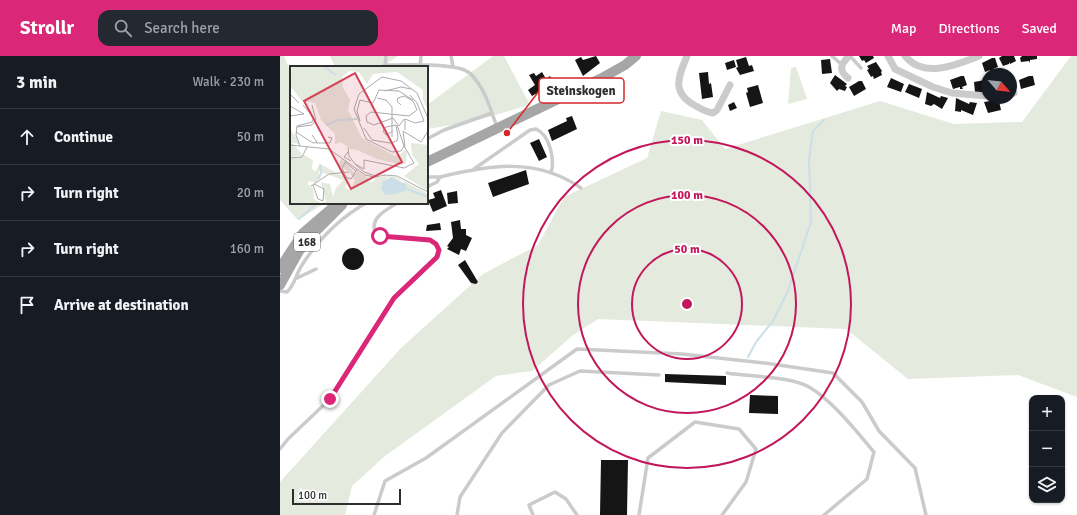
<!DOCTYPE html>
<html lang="en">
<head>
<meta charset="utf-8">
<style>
	:root { --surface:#171b24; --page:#242831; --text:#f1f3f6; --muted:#9ea1a6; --line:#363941; --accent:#db2777 }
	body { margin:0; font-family:Signika,sans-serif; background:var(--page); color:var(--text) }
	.controls { position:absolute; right:12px; bottom:12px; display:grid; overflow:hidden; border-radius:8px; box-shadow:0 1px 3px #0004 }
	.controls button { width:36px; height:36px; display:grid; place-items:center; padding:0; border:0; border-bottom:1px solid var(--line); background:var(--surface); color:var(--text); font:20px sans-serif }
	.compass { position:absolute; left:701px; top:12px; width:36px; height:36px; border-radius:50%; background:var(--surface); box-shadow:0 1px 3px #0004; rotate:118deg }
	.scale { position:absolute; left:12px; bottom:10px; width:109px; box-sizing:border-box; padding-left:4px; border:2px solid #2e2e2e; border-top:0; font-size:11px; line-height:14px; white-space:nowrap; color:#2e2e2e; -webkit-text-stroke:3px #fff; paint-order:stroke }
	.stop { position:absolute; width:12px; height:12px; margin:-9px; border:3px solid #db2777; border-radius:50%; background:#fff }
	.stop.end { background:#db2777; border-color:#fff; box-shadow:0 1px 4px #0008 }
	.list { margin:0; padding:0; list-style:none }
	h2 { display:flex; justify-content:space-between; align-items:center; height:52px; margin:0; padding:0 16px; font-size:17px }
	h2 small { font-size:13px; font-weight:400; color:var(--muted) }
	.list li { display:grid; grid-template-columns:26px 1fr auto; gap:12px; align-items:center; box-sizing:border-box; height:56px; padding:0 16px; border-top:1px solid var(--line) }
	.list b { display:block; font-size:15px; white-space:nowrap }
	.list em { font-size:13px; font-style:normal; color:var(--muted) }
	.icon { flex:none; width:22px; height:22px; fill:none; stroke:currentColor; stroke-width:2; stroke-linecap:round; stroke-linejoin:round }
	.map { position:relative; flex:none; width:797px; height:459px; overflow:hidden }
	header { display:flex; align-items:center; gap:24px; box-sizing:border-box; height:56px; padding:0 20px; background:var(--accent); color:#fff }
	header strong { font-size:19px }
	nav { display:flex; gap:22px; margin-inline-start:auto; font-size:14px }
	.search { width:280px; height:36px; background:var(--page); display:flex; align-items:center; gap:10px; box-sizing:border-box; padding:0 14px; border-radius:12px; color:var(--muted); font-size:15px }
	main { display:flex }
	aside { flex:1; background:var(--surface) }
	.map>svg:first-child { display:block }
</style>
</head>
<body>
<header>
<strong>Strollr</strong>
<div class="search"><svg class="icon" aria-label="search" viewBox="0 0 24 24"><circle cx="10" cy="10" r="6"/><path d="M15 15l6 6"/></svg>Search here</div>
<nav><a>Map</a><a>Directions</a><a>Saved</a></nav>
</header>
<main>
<aside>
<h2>3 min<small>Walk · 230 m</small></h2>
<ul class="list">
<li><svg class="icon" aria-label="ahead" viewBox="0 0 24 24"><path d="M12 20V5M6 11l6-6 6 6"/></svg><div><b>Continue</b></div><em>50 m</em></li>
<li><svg class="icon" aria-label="right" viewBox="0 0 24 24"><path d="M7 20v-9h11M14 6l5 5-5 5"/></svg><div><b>Turn right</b></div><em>20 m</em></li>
<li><svg class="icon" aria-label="right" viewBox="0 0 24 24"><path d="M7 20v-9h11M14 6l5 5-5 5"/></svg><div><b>Turn right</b></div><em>160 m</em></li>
<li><svg class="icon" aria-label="arrive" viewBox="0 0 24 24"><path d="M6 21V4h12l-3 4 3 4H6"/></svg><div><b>Arrive at destination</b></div></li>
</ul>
</aside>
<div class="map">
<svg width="797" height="459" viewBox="0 0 797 459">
	<rect width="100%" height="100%" fill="#fff"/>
	<path fill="#e5eade" d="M0,0H4L11,17V147H45L18,164L0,144Z
		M50,0H118L102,11H55Z
		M213,0H224L250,49L191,66L147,73V49Z
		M791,0H797V341L738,319L628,323L566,273L318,263L292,280L252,315L216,320L105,400L72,430L65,459H0V426L121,292L203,218L258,189L284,141L367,102L381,55L422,64L445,93L600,45L674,68L742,66Z
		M516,11L527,43L508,48L511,12Z"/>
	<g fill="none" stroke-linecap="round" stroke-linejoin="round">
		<path stroke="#ccdfe8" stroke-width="2" d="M19,163L37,147
			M468,301L476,286L493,265L508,235L531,166L529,104L533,75L544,64"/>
	</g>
	<path fill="#151515" d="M316,0L320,7L303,20L295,4L301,1L303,4Z
		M579,0H593L594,2L586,7L584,4L582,5Z
		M722,0H734L736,5L730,8L729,6V8L723,10L719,2Z
		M742,0H757V3L750,4V7L749,5L741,6L740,2Z
		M466,1L469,10L472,9L474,15L460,19L456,12L458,11L456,4Z
		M712,2H715L718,11L713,13L714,16L712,17L710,14L705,16L702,7Z
		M550,3L552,17L542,18L541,4Z
		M454,4L456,11L447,14L445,7Z
		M596,6L602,15L601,16L602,19L594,23L593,20L591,21L587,14L589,13L587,10Z
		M262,16L266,23L270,20L274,27L252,40L248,34L255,29L249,19L254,17L256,20Z
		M428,16L429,28L431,27L433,41L422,43L419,17Z
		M555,19L567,28L565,30L567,31L565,35L559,33L557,35L550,27Z
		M681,20H684L687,29L682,31L683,33H680V31L673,33L670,24Z
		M749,20H753L755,29L741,33L739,24Z
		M611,22L624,28L621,36L607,31Z
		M705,24H707V34L705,36H695L694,26Z
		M579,25H582L586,33L574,40L569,31Z
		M629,28L642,33L639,42L625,36Z
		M478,29L483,47L470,51L466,37L468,36L467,32Z
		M647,36L660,42L661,40L668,42L662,53L654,48L651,50L645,48Z
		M676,42L689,48L690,46L697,47L693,59L681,54V56L675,55Z
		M716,44L719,45L721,54L708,57L704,46Z
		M454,46L457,52L450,55L448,49Z
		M292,60L297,73L272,85L268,74L287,65L286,62Z
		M259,83L267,101L259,105L250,87Z
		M246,114L249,128L213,141L208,127Z
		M161,134L167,150L153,156L148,144L155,142L153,137Z
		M177,135L178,147L168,148L167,137Z
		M180,164L181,173H186V179L192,182L186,195L181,193L179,199L167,193L169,191L167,190L173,182L171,166Z
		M160,167L161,174L146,175L147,169Z
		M62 203a11 11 0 1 1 22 0a11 11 0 1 1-22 0Z
		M185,204L198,226L196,228L191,227L178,209Z
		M385,318L446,320V329L385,326Z
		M470,339L498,340V358L469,357Z
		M321,404H348L347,459H320Z"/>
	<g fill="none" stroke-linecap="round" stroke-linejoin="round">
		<path stroke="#cbcbcb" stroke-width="3.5" d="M171,0L173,11
			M552,0L561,8
			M570,0L581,12
			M105,9L106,0
			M102,11L105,9C123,9 173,7 186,15C189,16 193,20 195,23C206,36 211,55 217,71
			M140,11L141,0
			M147,83L164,74L212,57
			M194,113L250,74L256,73C270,79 275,104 271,117
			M147,121H160L157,126L147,131
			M160,121C210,109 256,101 301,132
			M15,223L36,213
			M0,235L7,236C15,229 16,218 22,209C38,184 60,162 86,147
			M447,317C470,321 510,320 529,331C552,344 577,376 594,396L587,423L544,459
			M0,393L8,383L50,343L114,242L157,201L159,194L156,188L150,184L100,180L95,176C90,162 106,154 117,147
			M94,459L105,425L146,402L297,293L402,298L485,307L553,317L582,346L599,375L635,412L646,459
			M177,459L180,441L222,377L269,329L300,315L379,319
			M253,459L249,449L275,436L286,443L297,459
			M359,459L368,402L415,366L459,373L476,393L466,426L442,459"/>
		<path stroke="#cbcbcb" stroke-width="7" d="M407,0C398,21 391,37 416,50C421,53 426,56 433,57L437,54L450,29
			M608,0L615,13L653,31L672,37L707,40
			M625,0C644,23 676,9 699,0
			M568,22C558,14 561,8 569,0
			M731,38L734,37"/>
		<path stroke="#a6a6a6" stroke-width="10" d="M147,106L322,22L345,9L356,0
			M0,212L23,177L51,153
			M0,229L19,195L36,175L62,149"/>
	</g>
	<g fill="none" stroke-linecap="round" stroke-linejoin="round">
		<path stroke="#db2777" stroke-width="5" d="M50,343L114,242L157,201L159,194L156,188L150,184L100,180"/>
	</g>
	<g fill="none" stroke="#c2185b" stroke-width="2">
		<circle cx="407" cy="248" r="55"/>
		<circle cx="407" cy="248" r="109"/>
		<circle cx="407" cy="248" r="164"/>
	</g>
	<g text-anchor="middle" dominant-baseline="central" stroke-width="4" stroke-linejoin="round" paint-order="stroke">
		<rect fill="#fff" stroke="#6d6d6d" stroke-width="1" x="14" y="177" width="26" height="18" rx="3"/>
		<g font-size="11" font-weight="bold" fill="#2e2e2e">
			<text x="27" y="186">168</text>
		</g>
	</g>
	<g transform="translate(10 10)">
		<rect width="138" height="138" fill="#fff"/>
		<path d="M2,0H138V44L133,34V24L107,6L83,8L77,18L69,6L59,5L52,11L53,22L60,34L58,44L72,72L105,90L111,88L114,84L117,85L116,97L112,99L87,93L67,84L60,83L51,76L45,78V68L31,54L25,37L12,35L0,20ZM0,64L9,75L10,78L2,77L12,88L9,91H0ZM121,77L138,79V125L114,110L129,98L122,89ZM14,89L23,94L22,102L25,106L30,98L59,113L55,122L60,124L65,115L59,105L47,99L52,93L65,108L67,105L78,112L77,115L83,116L85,112L97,110L106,111L135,126L138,128V138H0V92ZM28,105L53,114L46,122L43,131L40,118L31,116L36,136L31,137L24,133L23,122L17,118L19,115L26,117L31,111ZM98,111L113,115L117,124L94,128L91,119Z" fill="#e5eade" fill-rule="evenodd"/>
		<path d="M101,111L116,118L117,124L101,129L94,128L91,122L92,116Z" fill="#ccdfe8"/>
		<path fill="none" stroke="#ccdfe8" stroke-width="2" d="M33,0L46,9M36,59L48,54L67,53M28,113L31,108L30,98M117,123L138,131"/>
		<path fill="none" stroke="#ababab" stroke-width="1" d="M95,25L111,21L121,23M0,28L9,37M87,32L96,34L102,41V71M0,40L14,48L0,50M103,52L84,59L77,56L76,50L81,46L119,50L127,44L123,35L114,30L108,32L107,35L111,39M103,52L109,60L114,53M70,55L67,45L70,34L83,37L89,24L109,25L123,34M7,61L22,59L26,54L22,39M74,62L82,74L100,77L107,75L108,71L106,59L96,61L93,65L96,69L103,65M115,64V53L125,57L134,55L127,37L120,29M6,66L23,77L27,76L22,69M26,77H40L42,72L38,71M0,79L39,83L75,109L85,111L95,109M10,80L6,69L7,60L22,56L24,52L13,39M114,80L111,85L102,86L76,73L64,43L69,28L92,11L111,15L127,27L138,52M115,81L113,65L131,76L138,65M58,82L59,90L65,98M58,86L54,91L61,95M0,92L12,91L17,81M56,95L52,102L56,111L61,113L67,103M55,96L66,105M94,109L107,110L138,126M88,111L74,106L65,98L74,103V94L114,102L124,97L114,80L107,59M23,119L28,133L33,135L34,123L24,118M21,120L39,108L59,106"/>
		<path fill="#d24457" fill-opacity="0.15" stroke="#d24457" stroke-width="2" d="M65,7L112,96L61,123L14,35Z"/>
		<rect width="138" height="138" fill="none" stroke="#2e2e2e" stroke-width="2"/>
	</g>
	<circle cx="407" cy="248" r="6" fill="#c2185b" stroke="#fff" stroke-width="2"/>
	<g font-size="12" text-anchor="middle" font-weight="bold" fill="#c2185b" stroke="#fff" stroke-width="4" stroke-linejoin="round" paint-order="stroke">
		<text x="407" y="88">150 m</text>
		<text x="407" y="143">100 m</text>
		<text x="407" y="197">50 m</text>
	</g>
	<path fill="none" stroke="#d62828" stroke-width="1.5" d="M227 77L259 35"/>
	<circle fill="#d62828" stroke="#fff" stroke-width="1.5" cx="227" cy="77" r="4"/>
	<rect fill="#fff" stroke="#d62828" stroke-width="1.5" x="259" y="22" width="85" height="25" rx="4"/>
	<g font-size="13" text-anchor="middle" font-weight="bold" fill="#2e2e2e">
		<text x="301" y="39">Steinskogen</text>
	</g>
</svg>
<div class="controls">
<button>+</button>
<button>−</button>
<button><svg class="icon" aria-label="layers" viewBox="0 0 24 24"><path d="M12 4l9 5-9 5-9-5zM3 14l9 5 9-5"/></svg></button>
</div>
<svg class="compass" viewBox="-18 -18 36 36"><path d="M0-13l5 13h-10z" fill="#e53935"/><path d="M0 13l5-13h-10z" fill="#9ea1a6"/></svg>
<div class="scale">100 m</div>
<div class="stop" style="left:100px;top:180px"></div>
<div class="stop end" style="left:50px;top:343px"></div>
</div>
</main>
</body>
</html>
